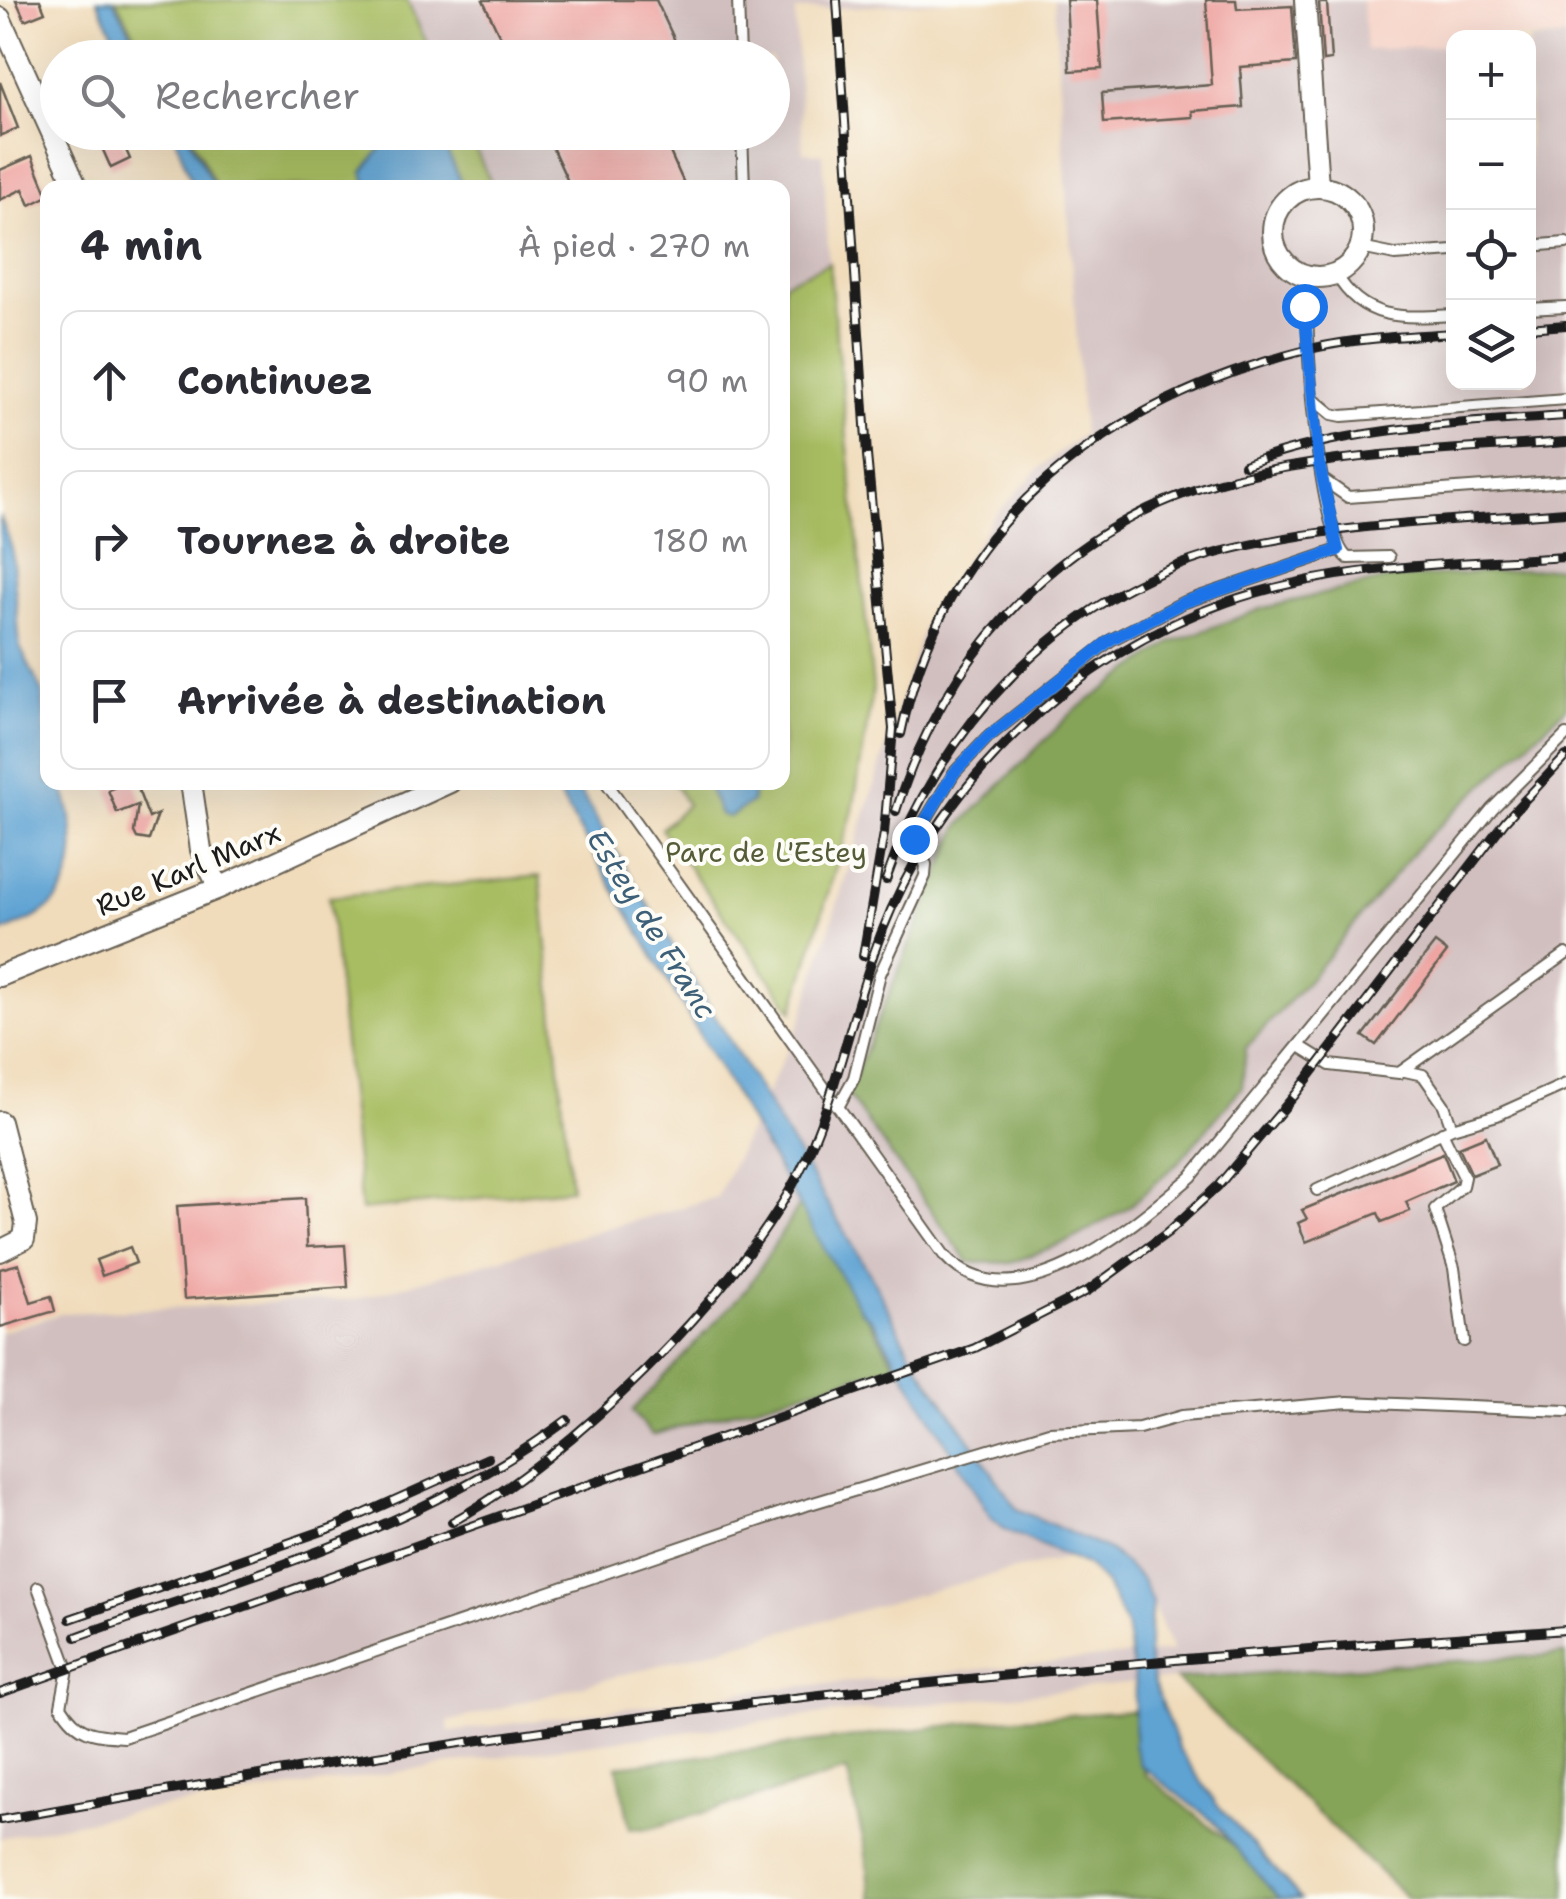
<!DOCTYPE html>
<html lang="fr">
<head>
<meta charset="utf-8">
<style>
	:root { --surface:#fff; --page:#f7f7f7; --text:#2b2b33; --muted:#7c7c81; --line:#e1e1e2 }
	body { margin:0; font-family:"Shantell Sans",sans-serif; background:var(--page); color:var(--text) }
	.controls { position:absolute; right:30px; top:30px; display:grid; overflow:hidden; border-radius:20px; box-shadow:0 10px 40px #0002 }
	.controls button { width:90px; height:90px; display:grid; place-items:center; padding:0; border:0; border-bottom:2px solid var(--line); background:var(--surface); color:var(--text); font:50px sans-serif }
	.stop { position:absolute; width:30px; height:30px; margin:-22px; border:8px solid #1a73e8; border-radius:50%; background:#fff }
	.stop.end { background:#1a73e8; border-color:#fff; box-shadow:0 2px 10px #0008 }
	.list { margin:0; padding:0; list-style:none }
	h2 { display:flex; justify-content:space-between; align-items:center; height:130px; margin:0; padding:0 40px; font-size:42px }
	h2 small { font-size:32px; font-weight:400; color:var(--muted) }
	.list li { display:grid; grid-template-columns:65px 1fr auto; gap:30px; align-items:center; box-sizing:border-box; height:140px; margin:0 20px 20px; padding:0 20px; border:2px solid var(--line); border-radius:20px }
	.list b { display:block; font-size:38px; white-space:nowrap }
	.list em { font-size:32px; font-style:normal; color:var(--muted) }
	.icon { flex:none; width:55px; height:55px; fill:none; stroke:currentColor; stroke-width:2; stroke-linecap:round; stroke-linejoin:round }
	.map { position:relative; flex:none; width:1566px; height:1899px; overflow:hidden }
	.search { position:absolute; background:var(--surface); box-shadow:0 10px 40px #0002; left:40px; top:40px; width:750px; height:110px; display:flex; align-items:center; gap:25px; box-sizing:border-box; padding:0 35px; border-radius:55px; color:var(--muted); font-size:38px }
	.panel { position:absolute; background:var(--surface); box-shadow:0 10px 40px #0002; left:40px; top:180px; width:750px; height:610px; border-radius:20px }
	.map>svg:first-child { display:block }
</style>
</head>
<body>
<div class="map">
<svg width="1566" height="1899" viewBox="0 0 1566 1899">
	<rect width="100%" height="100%" fill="#fdfcf7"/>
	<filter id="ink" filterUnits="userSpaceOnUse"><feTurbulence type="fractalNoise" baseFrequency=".01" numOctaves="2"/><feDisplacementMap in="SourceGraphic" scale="20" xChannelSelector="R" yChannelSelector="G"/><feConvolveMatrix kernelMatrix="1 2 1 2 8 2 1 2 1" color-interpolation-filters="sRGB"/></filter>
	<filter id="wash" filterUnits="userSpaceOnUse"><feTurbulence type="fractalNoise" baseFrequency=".0048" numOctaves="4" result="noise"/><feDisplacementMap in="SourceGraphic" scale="40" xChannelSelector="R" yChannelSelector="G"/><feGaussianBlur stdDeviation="2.25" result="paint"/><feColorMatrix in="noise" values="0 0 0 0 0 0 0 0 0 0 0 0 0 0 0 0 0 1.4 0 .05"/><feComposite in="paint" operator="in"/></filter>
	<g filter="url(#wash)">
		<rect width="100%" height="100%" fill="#f0dbba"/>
		<path fill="#f6d1c5" d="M1362,0H1566V37L1454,38L1453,45L1366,51Z"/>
		<path fill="#d1bfbf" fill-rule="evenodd" d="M407,0H955L795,11L803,152L823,154L829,263L783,283L782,188L493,187L468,133L772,132V58L433,57Z
			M1054,0H1362L1366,50L1453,45L1454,382H1528L1529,40L1566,37V567L1386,579L1170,643L1073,712L959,826L848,1094L1129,1207L1179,1162L1242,1087L1246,1048L1313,975L1421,843L1566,708V1654L1176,1679L817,1715L550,1749L126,1813L0,1838V1332L63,1313L357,1299L717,1197L801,1021L923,628L992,519L1041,467L1083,434ZM799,1206L861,1311L632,1411L748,1287ZM1109,1550L1141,1578L1173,1651L751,1691L449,1732L448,1722L991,1575Z"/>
		<path fill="#a8bd62" stroke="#626c3f" stroke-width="2.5" d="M116,0H407L433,57H148Z
			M190,133H468L493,187H216Z
			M829,263L873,689L853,810L793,1011L661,829L687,805L674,783L782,782L783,283Z
			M540,876L571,1189L361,1210L329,897Z"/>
		<path fill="#86a458" stroke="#51603a" stroke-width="2.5" d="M1566,567V708L1421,843L1313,975L1246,1048L1242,1087L1179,1162L1129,1207L1071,1240L1011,1263L968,1262L847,1094L959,826L1073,712L1170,643L1264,608L1386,579Z
			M800,1204L896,1365L652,1435L632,1411L748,1287Z
			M1566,1654V1899H1408L1176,1679Z
			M1133,1711L1145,1774L1238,1849L1289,1899H872L865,1848L847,1771L648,1829L630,1828L617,1766L1001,1719Z"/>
		<path fill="#5ea3d3" stroke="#3d6078" stroke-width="2.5" d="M97,0H113L145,57L123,54Z
			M393,132L438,133L464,187H367L363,172Z
			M174,133H187L214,187H193Z
			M0,515L12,549L20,647L43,693L48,782L61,783C76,820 83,877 49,908C37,919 15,926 0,933Z
			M552,783H575L870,1274L913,1357L1017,1509L1109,1550L1141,1578L1152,1602L1148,1653L1153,1682L1179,1749L1216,1803L1301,1899H1279L1213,1821L1140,1765L1134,1745L1135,1684L1126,1625L1106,1585L1088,1566L1004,1529L991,1518L873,1321L861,1311Z
			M706,783H754L752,802L729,817L720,814Z"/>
		<g id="blocks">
			<path fill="#eea19e" d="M16,0H40L45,12L25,20Z
				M483,0H656L683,58H510Z
				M1066,0H1097L1102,69L1070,71Z
				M1206,0H1236L1237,9L1292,6L1296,63L1240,67L1243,107L1192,111L1193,117L1104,123L1102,93L1212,85Z
				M1319,3H1327L1331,60L1323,61Z
				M0,82L18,128L0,136Z
				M95,132H118L130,159L111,168Z
				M545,132H661L686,188H571Z
				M32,156L48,196L30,205L23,189L0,200V170Z
				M127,782H135L149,818L158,814L149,840L137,838L134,832L138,805L117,813L108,790Z
				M1435,943L1447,952L1376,1045L1363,1036Z
				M1486,1136L1497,1165L1472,1175L1459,1147Z
				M1443,1153L1454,1181L1406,1202L1410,1211L1382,1222L1378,1213L1306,1242L1298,1223L1307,1219L1302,1210Z
				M305,1198L307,1247L345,1245L348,1287L184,1299L177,1206Z
				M130,1247L136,1263L102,1276L96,1260Z
				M19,1264L31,1302L51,1296L55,1311L0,1327V1269Z"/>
		</g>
	</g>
	<g filter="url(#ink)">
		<use href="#blocks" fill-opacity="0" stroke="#665f53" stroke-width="2.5"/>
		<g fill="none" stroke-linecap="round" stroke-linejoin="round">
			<g stroke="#665f53" stroke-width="14">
				<path id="lane" d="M738,0L740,58
					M742,132L744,188
					M1528,246L1566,243
					M1361,248L1395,255L1454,251
					M1336,274C1363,322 1405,318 1454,315
					M1309,277C1302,318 1318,537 1348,558L1389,557
					M1528,309L1566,307
					M1314,399L1332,414L1342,416L1566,399
					M1325,481L1348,497L1566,481
					M606,782L944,1255C1013,1331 1134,1225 1191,1177L1492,809L1566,735
					M1301,1047L1330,1065L1399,1073L1566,954
					M838,1107L854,1078L880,974L925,876L926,864L913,851L914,839L954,773L988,737L1111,640L1182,603L1338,550
					M1452,1128L1497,1115L1566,1084
					M1442,1132L1464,1177L1462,1186L1435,1209L1454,1268L1464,1341
					M1317,1190L1452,1128L1444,1105L1423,1075L1405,1071
					M38,1587L68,1669L61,1706C78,1734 93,1735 124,1737L790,1510L1049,1432L1139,1428L1182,1416L1348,1402L1566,1411"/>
			</g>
			<g stroke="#665f53" stroke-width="24">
				<path id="street" d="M1305,0L1318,186
					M0,18L77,188
					M1273 232a45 45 0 1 1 90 0a45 45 0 1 1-90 0Z
					M191,782L201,850L219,888
					M0,976L219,888L450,782
					M0,1122L26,1223L24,1239L0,1251"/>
			</g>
			<use href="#lane" stroke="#fff" stroke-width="10"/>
			<use href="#street" stroke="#fff" stroke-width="20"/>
			<g stroke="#1c1c1c" stroke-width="10">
				<path id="rail" d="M837,0L867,455L893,729L884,833L863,956
					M1528,328L1566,325
					M1244,465C1348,426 1457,424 1566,416
					M901,734C945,521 1106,400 1310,349C1356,338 1406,336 1454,333
					M896,811C948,645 1073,513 1248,475C1352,452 1460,450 1566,442
					M886,880C938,729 1061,594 1220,552C1332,523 1451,521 1566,512
					M452,1522C570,1458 737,1294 798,1175C837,1099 850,1014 881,934C940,782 1074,655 1227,602C1335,564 1453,564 1566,557
					M70,1619L334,1527L488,1458
					M76,1637C246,1576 421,1529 567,1420
					M0,1693L975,1348L1089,1290L1167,1233L1218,1186L1295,1095L1505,821L1566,756
					M0,1820C242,1777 484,1736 729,1706C1007,1671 1286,1650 1566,1630"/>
			</g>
			<use href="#rail" stroke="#fdfcf7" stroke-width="6" stroke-dasharray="19" stroke-linecap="butt"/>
		</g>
	</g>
	<g fill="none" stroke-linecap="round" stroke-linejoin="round" filter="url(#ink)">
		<path stroke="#1a73e8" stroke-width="12" d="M914,839L954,773L988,737L1110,640L1182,603L1338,550L1319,463L1304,306"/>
	</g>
	<g text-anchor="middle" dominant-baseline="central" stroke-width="8" stroke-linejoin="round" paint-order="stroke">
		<g font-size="28" fill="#545c38" stroke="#fdfcf7">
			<text x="766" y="852">Parc de L'Estey</text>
		</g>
		<g font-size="28" fill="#1c1c1c" stroke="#fdfcf7">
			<text transform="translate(188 869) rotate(-23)">Rue Karl Marx</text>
		</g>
		<g font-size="30" font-style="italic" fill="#3d6078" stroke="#fdfcf7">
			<text transform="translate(652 924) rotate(58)">Estey de Franc</text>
		</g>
	</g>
</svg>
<div class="controls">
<button>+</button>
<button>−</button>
<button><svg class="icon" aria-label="locate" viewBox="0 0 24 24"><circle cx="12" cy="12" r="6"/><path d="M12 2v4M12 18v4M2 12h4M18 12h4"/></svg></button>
<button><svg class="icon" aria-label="layers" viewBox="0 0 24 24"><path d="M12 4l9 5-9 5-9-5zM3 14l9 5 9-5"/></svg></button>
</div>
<div class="stop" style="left:1304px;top:306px"></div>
<div class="stop end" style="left:914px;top:839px"></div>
<div class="search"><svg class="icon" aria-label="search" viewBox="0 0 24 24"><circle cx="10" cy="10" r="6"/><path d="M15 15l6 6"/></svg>Rechercher</div>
<section class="panel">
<h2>4 min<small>À pied · 270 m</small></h2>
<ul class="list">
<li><svg class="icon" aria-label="ahead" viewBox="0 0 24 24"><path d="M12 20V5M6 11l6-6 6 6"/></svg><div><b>Continuez</b></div><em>90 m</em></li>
<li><svg class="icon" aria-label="right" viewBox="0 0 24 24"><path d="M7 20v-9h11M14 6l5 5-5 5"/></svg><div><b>Tournez à droite</b></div><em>180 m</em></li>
<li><svg class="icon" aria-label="arrive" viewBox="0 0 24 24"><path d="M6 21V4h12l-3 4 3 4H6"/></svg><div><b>Arrivée à destination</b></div></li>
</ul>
</section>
</div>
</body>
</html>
